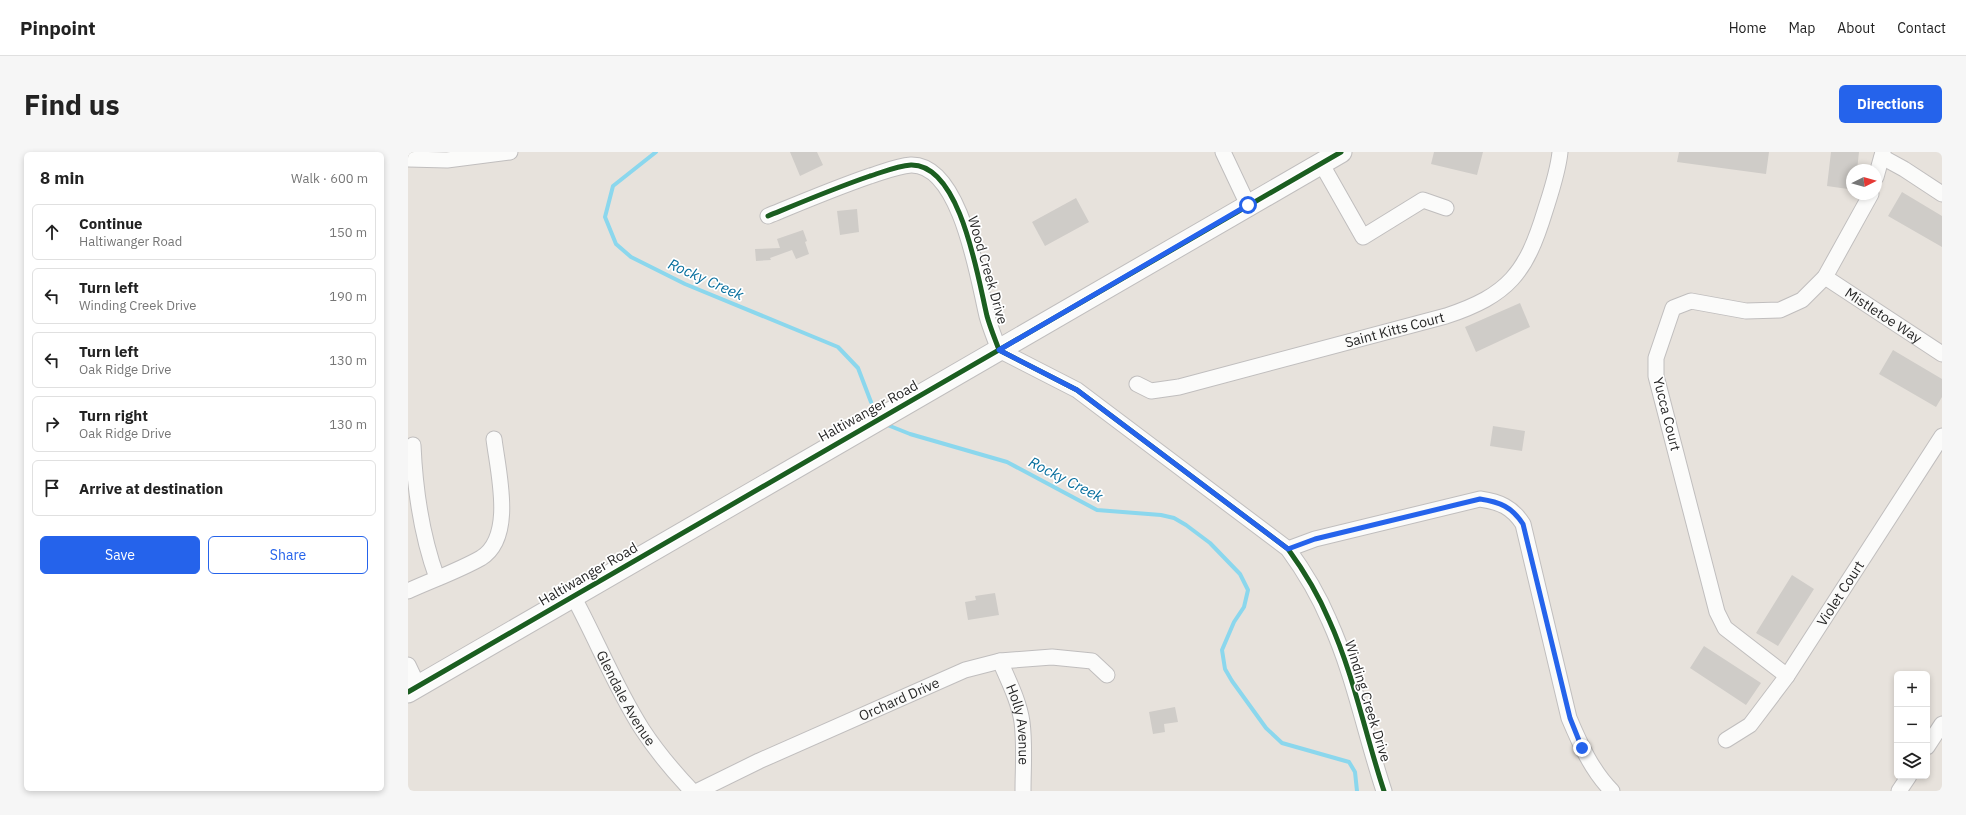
<!DOCTYPE html>
<html lang="en">
<head>
<meta charset="utf-8">
<style>
	:root { --surface:#fff; --page:#f6f6f6; --text:#222; --muted:#767676; --line:#e0e0e0; --accent:#2563eb }
	body { margin:0; font-family:"IBM Plex Sans",sans-serif; background:var(--page); color:var(--text) }
	.controls { position:absolute; right:12px; bottom:12px; display:grid; overflow:hidden; border-radius:6px; box-shadow:0 2px 6px #0003 }
	.controls button { width:36px; height:36px; display:grid; place-items:center; padding:0; border:0; border-bottom:1px solid var(--line); background:var(--surface); color:var(--text); font:20px sans-serif }
	.compass { position:absolute; left:1438px; top:12px; width:36px; height:36px; border-radius:50%; background:var(--surface); box-shadow:0 2px 6px #0003; rotate:85deg }
	.stop { position:absolute; width:12px; height:12px; margin:-9px; border:3px solid #2563eb; border-radius:50%; background:#fff }
	.stop.end { background:#2563eb; border-color:#fff; box-shadow:0 1px 4px #0008 }
	.list { margin:0; padding:0; list-style:none }
	h2 { display:flex; justify-content:space-between; align-items:center; height:52px; margin:0; padding:0 16px; font-size:17px }
	h2 small { font-size:13px; font-weight:400; color:var(--muted) }
	.list li { display:grid; grid-template-columns:26px 1fr auto; gap:12px; align-items:center; box-sizing:border-box; height:56px; margin:0 8px 8px; padding:0 8px; border:1px solid var(--line); border-radius:6px }
	.list b { display:block; font-size:15px; white-space:nowrap }
	.list p { margin:0; font-size:13px; white-space:nowrap; color:var(--muted) }
	.list em { font-size:13px; font-style:normal; color:var(--muted) }
	.actions { display:flex; gap:8px; padding:12px 16px }
	.actions a { flex:1; padding:9px 0; border:1px solid var(--accent); border-radius:6px; text-align:center; font-size:14px; color:var(--accent) }
	.actions .main { background:var(--accent); color:#fff }
	.icon { flex:none; width:22px; height:22px; fill:none; stroke:currentColor; stroke-width:2; stroke-linecap:round; stroke-linejoin:round }
	.map { position:relative; flex:none; width:1534px; height:639px; overflow:hidden; border-radius:6px }
	header { display:flex; align-items:center; gap:24px; box-sizing:border-box; height:56px; padding:0 20px; background:var(--surface); border-bottom:1px solid var(--line) }
	header strong { font-size:19px }
	nav { display:flex; gap:22px; margin-inline-start:auto; font-size:14px }
	.intro { display:flex; align-items:center; justify-content:space-between; box-sizing:border-box; height:96px; padding:0 24px }
	h1 { margin:0; font-size:28px }
	.button { padding:10px 18px; border-radius:6px; background:var(--accent); color:#fff; font-size:14px; font-weight:700 }
	main { display:flex; gap:24px; padding:0 24px }
	aside { flex:1; background:var(--surface); border-radius:6px; box-shadow:0 2px 6px #0003 }
	.map>svg:first-child { display:block }
</style>
</head>
<body>
<header>
<strong>Pinpoint</strong>
<nav><a>Home</a><a>Map</a><a>About</a><a>Contact</a></nav>
</header>
<div class="intro"><h1>Find us</h1><a class="button">Directions</a></div>
<main>
<aside>
<h2>8 min<small>Walk · 600 m</small></h2>
<ul class="list">
<li><svg class="icon" aria-label="ahead" viewBox="0 0 24 24"><path d="M12 20V5M6 11l6-6 6 6"/></svg><div><b>Continue</b><p>Haltiwanger Road</p></div><em>150 m</em></li>
<li><svg class="icon" aria-label="left" viewBox="0 0 24 24"><path d="M17 20v-9H6M10 6l-5 5 5 5"/></svg><div><b>Turn left</b><p>Winding Creek Drive</p></div><em>190 m</em></li>
<li><svg class="icon" aria-label="left" viewBox="0 0 24 24"><path d="M17 20v-9H6M10 6l-5 5 5 5"/></svg><div><b>Turn left</b><p>Oak Ridge Drive</p></div><em>130 m</em></li>
<li><svg class="icon" aria-label="right" viewBox="0 0 24 24"><path d="M7 20v-9h11M14 6l5 5-5 5"/></svg><div><b>Turn right</b><p>Oak Ridge Drive</p></div><em>130 m</em></li>
<li><svg class="icon" aria-label="arrive" viewBox="0 0 24 24"><path d="M6 21V4h12l-3 4 3 4H6"/></svg><div><b>Arrive at destination</b></div></li>
</ul>
<div class="actions"><a class="main">Save</a><a>Share</a></div>
</aside>
<div class="map">
<svg width="1534" height="639" viewBox="0 0 1534 639">
	<rect width="100%" height="100%" fill="#e7e2dc"/>
	<g fill="none" stroke-linecap="round" stroke-linejoin="round">
		<path stroke="#8bd7ed" stroke-width="4" d="M248,0L205,34L197,65L208,92L223,105L277,132L430,195L450,216L463,250
			M477,272L502,282L599,310L689,358L753,363L766,366L778,373L802,391L832,422L840,438L836,455L826,470L814,498L817,517L824,529L858,576L874,591L941,610L947,620L949,639"/>
	</g>
	<path fill="#cfccc8" d="M382,0H409L415,13L392,24Z
		M1026,0H1075L1069,23L1023,12Z
		M1271,0H1361L1358,22L1269,10Z
		M1423,0H1451L1449,18H1444V30H1441L1440,37L1419,34Z
		M1494,40L1534,64V95L1480,64Z
		M668,46L681,70L637,94L624,70Z
		M449,57L451,80L432,83L429,59Z
		M395,78L399,89L397,90L401,102L388,107L384,98L362,106L363,108L348,109L347,97L372,96L369,87Z
		M1112,151L1122,175L1068,200L1057,175Z
		M1485,198L1534,227V245L1528,255L1471,222Z
		M1085,274L1117,279L1114,299L1082,294Z
		M1384,423L1406,437L1370,494L1348,481Z
		M587,441L591,463L560,468L557,450L568,448L567,444Z
		M1296,494L1353,531L1338,553L1282,516Z
		M767,555L770,570L756,572L757,580L745,582L741,560Z"/>
	<g fill="none" stroke-linecap="round" stroke-linejoin="round">
		<g stroke="#c0bebe" stroke-width="17">
			<g id="street">
				<path d="M815,0L840,53"/>
				<path d="M1474,5L1496,17L1534,42"/>
				<path d="M0,7L39,8L102,0"/>
				<path d="M913,11L955,85L1015,48L1038,56"/>
				<path d="M1468,25L1475,0"/>
				<path d="M360,64C394,50 427,36 462,24C475,20 489,14 503,13C553,12 570,127 579,164C582,175 587,187 591,198L669,238L880,397C896,419 910,442 921,468C946,523 957,582 976,639"/>
				<path id="s1" d="M1417,125L1534,202"/>
				<path id="s2" d="M729,232L743,239L771,235L1038,164C1101,143 1118,121 1137,59C1143,40 1150,20 1152,0"/>
				<path d="M5,293C7,339 13,382 29,426"/>
				<path d="M880,397L907,387L1072,347C1092,350 1104,355 1115,372L1161,566C1172,592 1184,619 1204,639"/>
				<path d="M0,439C24,428 50,419 73,406C107,385 90,320 86,287"/>
				<path id="s3" d="M165,444C189,488 207,535 234,577C249,600 266,620 284,639"/>
				<path id="s4" d="M592,509C600,528 611,549 614,570C617,593 615,616 615,639"/>
				<path d="M0,513L10,534"/>
				<path d="M1379,524L1317,476L1309,460L1248,224V206L1265,156L1283,149L1338,159L1372,158L1394,148L1417,125L1463,42"/>
				<path id="s5" d="M1318,588L1342,573L1379,524L1534,284"/>
				<path d="M1519,595L1534,572"/>
				<path id="s6" d="M290,639L351,609L557,518L592,509L644,505L684,509L699,523"/>
				<path d="M1491,639L1501,624"/>
			</g>
		</g>
		<g stroke="#c0bebe" stroke-width="23">
			<path id="secondary" d="M0,540L933,0"/>
		</g>
		<use href="#street" stroke="#fbfbfa" stroke-width="15"/>
		<use href="#secondary" stroke="#fbfbfa" stroke-width="21"/>
		<g stroke="#fff" stroke-width="8">
			<path id="cycleway" d="M360,64C394,50 427,36 462,24C475,20 489,14 503,13C553,12 570,127 579,164C582,175 587,187 591,198L669,238L880,397C896,419 910,442 921,468C946,523 957,582 976,639
				M0,540L933,0"/>
		</g>
		<use href="#cycleway" stroke="#1b5e20" stroke-width="5"/>
	</g>
	<g fill="none" stroke-linecap="round" stroke-linejoin="round">
		<path stroke="#2563eb" stroke-width="5" d="M840,53L591,198L669,238L880,397L907,387L1072,347C1092,350 1104,355 1115,372L1162,566L1174,596"/>
	</g>
	<g text-anchor="middle" dominant-baseline="central" stroke-width="3.5" stroke-linejoin="round" paint-order="stroke">
		<g font-size="14" fill="#282828" stroke="#fff">
			<text transform="translate(580 118) rotate(74)">Wood Creek Drive</text>
			<text stroke="none"><textPath href="#s1" startOffset="70">Mistletoe Way</textPath></text>
			<text stroke="none"><textPath href="#s2" startOffset="267">Saint Kitts Court</textPath></text>
			<text transform="translate(460 259) rotate(-29)">Haltiwanger Road</text>
			<text transform="translate(1259 262) rotate(76)">Yucca Court</text>
			<text transform="translate(180 422) rotate(-30)">Haltiwanger Road</text>
			<text stroke="none"><textPath href="#s5" startOffset="188">Violet Court</textPath></text>
			<text stroke="none"><textPath href="#s3" startOffset="115">Glendale Avenue</textPath></text>
			<text stroke="none"><textPath href="#s6" startOffset="221">Orchard Drive</textPath></text>
			<text transform="translate(960 549) rotate(73)">Winding Creek Drive</text>
			<text stroke="none"><textPath href="#s4" startOffset="67">Holly Avenue</textPath></text>
		</g>
		<g font-size="15" font-style="italic" fill="#066e9d" stroke="#fff">
			<text transform="translate(298 127) rotate(24)">Rocky Creek</text>
			<text transform="translate(658 327) rotate(27)">Rocky Creek</text>
		</g>
	</g>
</svg>
<div class="controls">
<button>+</button>
<button>−</button>
<button><svg class="icon" aria-label="layers" viewBox="0 0 24 24"><path d="M12 4l9 5-9 5-9-5zM3 14l9 5 9-5"/></svg></button>
</div>
<svg class="compass" viewBox="-18 -18 36 36"><path d="M0-13l5 13h-10z" fill="#e53935"/><path d="M0 13l5-13h-10z" fill="#767676"/></svg>
<div class="stop" style="left:840px;top:53px"></div>
<div class="stop end" style="left:1174px;top:596px"></div>
</div>
</main>
</body>
</html>
